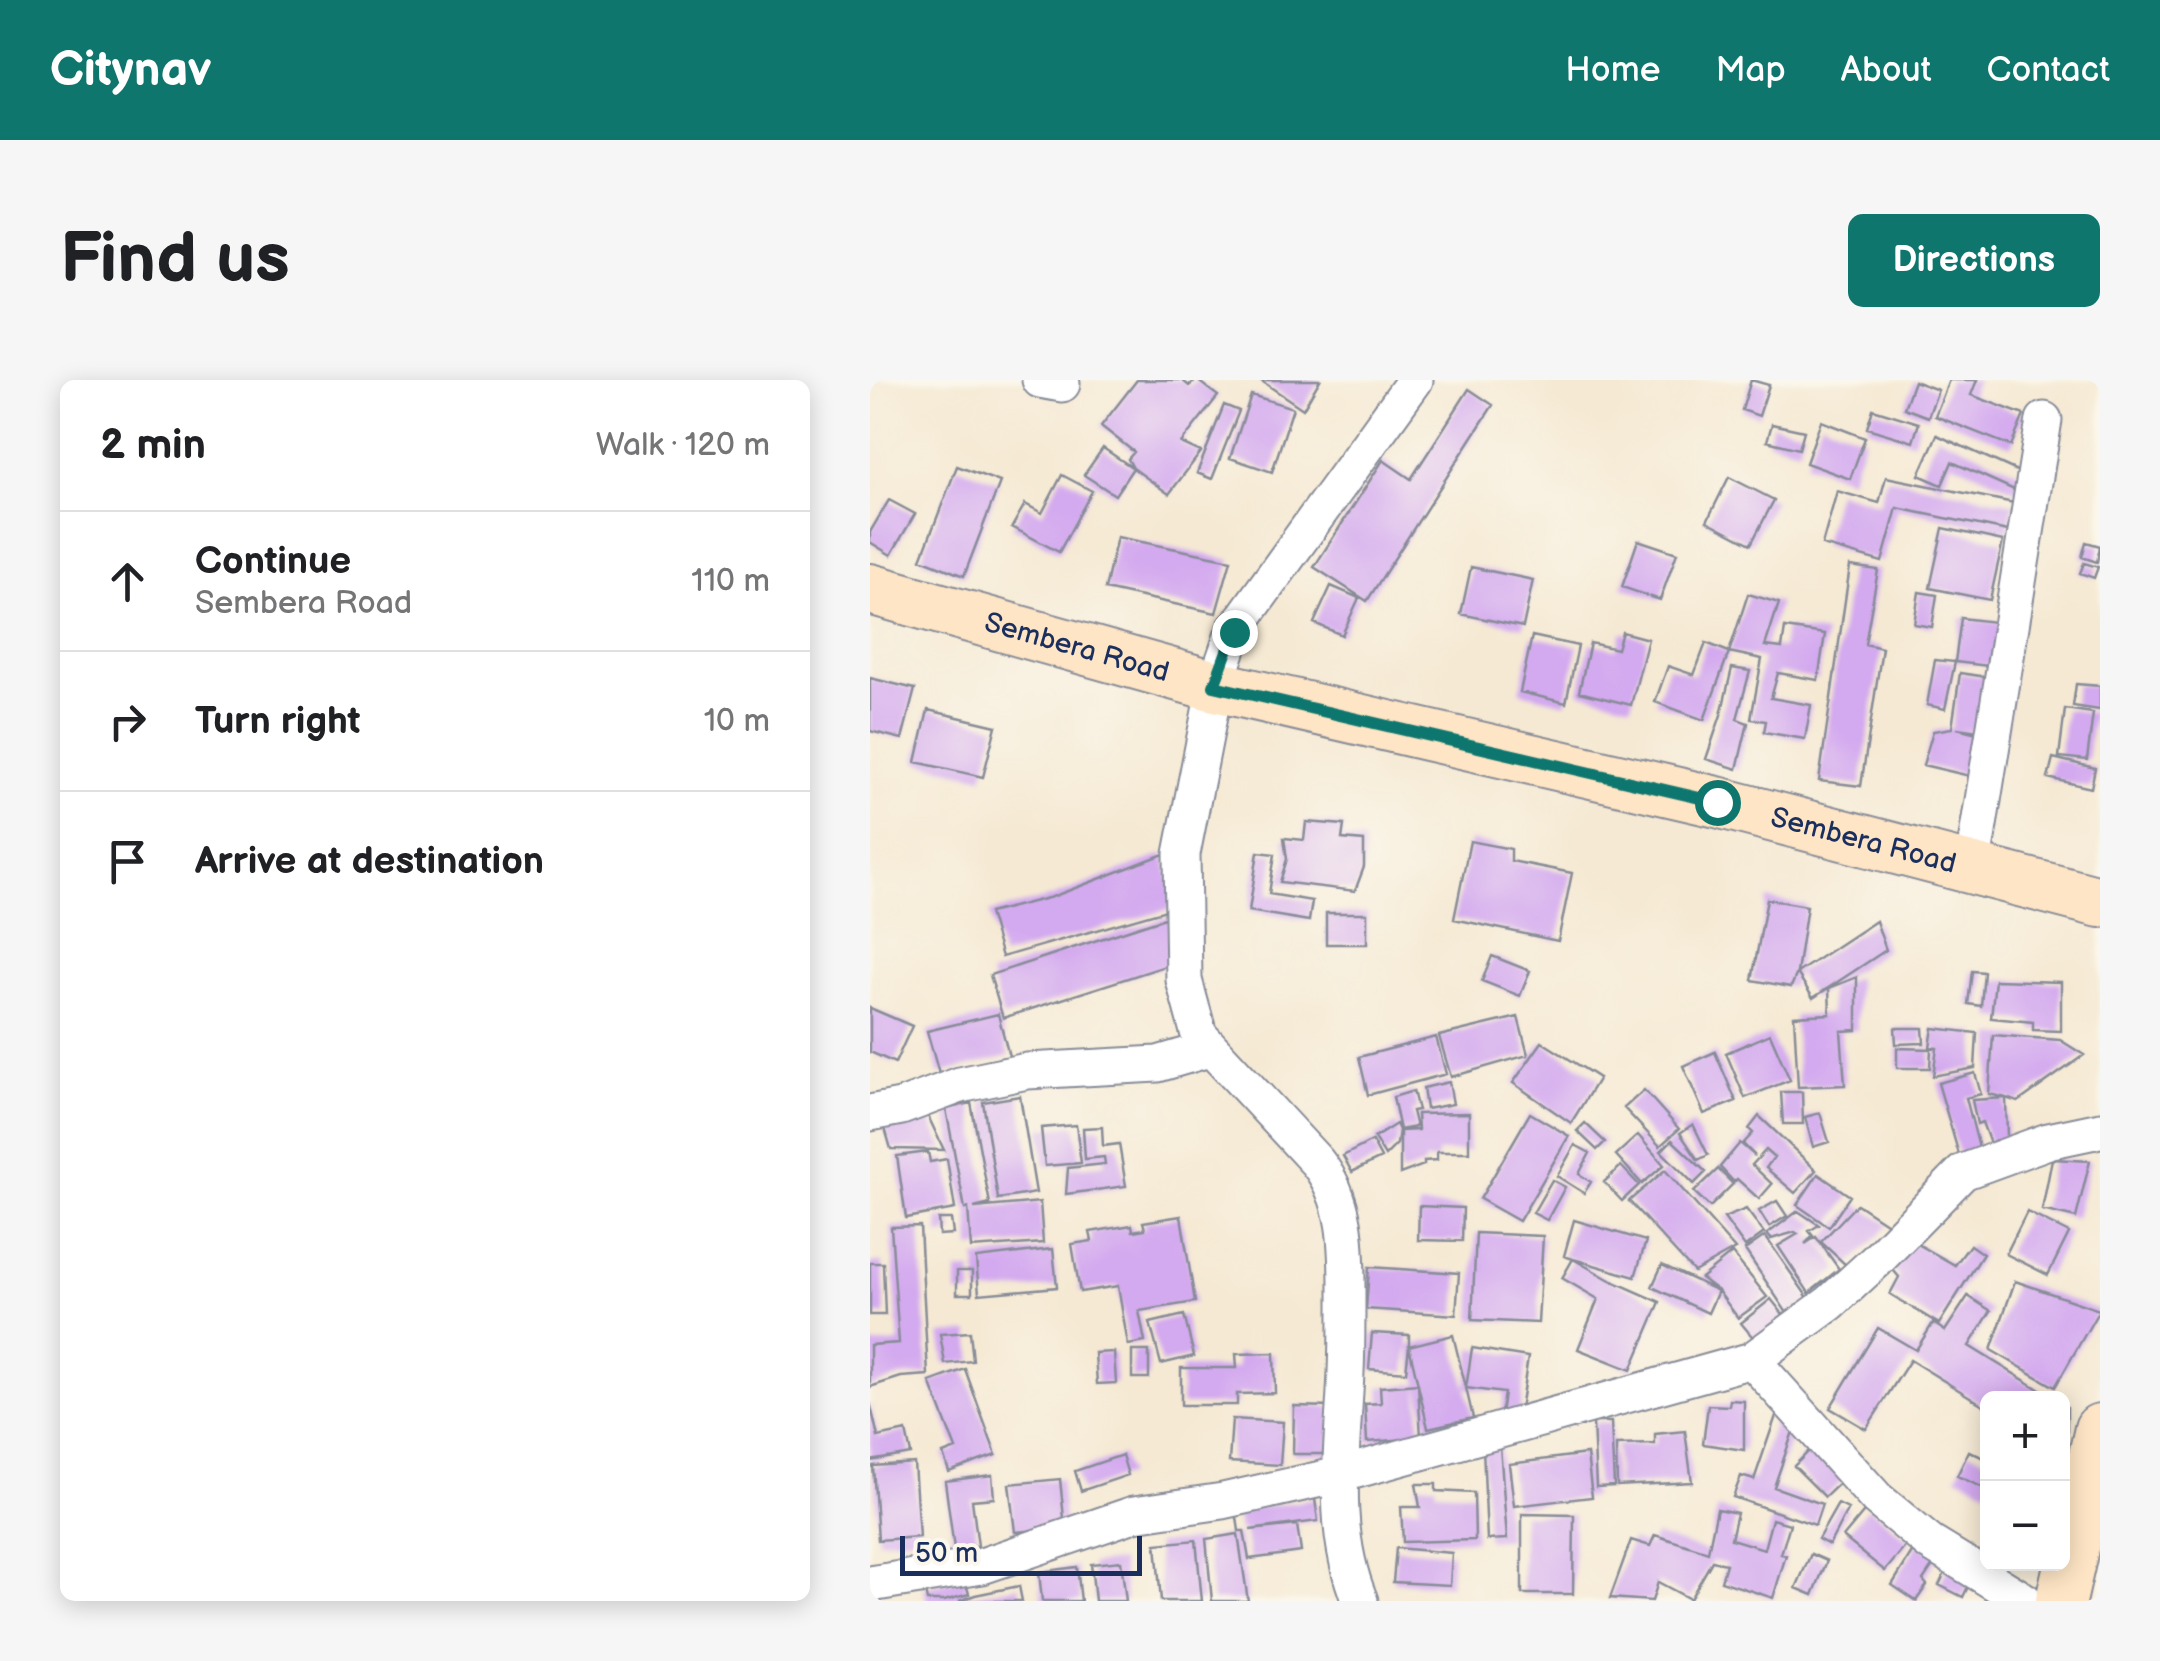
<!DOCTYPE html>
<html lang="en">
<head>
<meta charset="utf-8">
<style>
	:root { --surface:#fff; --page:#f6f6f6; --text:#202124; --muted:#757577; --line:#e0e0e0; --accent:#0f766e }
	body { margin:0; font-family:"Balsamiq Sans",sans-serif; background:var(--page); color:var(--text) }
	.controls { position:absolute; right:30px; bottom:30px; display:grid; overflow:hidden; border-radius:15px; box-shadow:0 5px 25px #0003 }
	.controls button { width:90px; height:90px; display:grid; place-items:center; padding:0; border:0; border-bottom:2px solid var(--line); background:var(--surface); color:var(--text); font:50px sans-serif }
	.scale { position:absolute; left:30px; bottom:25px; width:242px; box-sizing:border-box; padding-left:10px; border:5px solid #1b2f5e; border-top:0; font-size:28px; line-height:35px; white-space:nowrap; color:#1b2f5e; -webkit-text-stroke:8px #fbf7ec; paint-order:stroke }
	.stop { position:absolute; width:30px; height:30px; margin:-22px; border:8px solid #0f766e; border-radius:50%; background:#fff }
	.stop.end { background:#0f766e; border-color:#fff; box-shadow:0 2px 10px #0008 }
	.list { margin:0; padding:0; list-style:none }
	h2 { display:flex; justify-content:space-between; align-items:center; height:130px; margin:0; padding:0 40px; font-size:42px }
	h2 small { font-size:32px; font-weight:400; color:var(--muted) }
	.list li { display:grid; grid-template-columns:65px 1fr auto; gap:30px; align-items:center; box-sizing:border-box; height:140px; padding:0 40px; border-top:2px solid var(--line) }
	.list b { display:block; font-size:38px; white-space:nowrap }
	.list p { margin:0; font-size:32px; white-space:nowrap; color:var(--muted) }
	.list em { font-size:32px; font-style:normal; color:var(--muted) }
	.icon { flex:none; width:55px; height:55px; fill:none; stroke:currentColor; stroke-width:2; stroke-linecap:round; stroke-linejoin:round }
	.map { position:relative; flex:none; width:1230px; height:1221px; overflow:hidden; border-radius:15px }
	header { display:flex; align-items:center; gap:60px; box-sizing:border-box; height:140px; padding:0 50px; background:var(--accent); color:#fff }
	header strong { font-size:48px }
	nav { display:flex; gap:55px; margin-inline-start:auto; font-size:35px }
	.intro { display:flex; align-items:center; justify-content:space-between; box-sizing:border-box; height:240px; padding:0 60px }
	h1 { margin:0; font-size:70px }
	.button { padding:25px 45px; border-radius:15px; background:var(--accent); color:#fff; font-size:35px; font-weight:700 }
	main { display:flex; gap:60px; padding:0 60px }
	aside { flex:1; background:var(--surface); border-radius:15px; box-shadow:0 5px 25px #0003 }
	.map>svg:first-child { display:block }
</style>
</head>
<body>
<header>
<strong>Citynav</strong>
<nav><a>Home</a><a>Map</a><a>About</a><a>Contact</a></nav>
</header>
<div class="intro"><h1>Find us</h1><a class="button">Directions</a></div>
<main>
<aside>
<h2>2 min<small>Walk · 120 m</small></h2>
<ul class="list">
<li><svg class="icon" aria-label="ahead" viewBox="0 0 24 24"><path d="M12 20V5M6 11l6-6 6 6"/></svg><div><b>Continue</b><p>Sembera Road</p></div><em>110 m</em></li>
<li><svg class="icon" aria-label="right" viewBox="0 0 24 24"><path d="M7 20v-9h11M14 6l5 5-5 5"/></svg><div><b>Turn right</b></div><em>10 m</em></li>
<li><svg class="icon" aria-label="arrive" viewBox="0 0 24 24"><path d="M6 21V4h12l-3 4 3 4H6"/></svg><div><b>Arrive at destination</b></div></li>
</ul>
</aside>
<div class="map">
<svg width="1230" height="1221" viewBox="0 0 1230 1221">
	<rect width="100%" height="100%" fill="#fbf7ec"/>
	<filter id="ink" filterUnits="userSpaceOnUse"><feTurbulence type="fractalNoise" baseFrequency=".01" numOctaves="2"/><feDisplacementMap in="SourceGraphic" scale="20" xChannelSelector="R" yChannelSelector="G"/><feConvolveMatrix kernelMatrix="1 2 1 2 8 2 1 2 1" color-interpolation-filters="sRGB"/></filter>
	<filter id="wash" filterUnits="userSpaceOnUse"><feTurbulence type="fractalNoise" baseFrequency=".0048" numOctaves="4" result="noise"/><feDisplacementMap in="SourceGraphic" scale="40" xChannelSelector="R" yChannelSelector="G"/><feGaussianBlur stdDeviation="2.25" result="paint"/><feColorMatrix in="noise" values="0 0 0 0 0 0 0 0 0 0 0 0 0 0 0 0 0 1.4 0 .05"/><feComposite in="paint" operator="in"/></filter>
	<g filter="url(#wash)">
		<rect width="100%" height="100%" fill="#f5e9d3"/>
		<g id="blocks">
			<path fill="#d3a9ef" d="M267,0H312L319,6L327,0L348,16L311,63L331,72L299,114L263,88L258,79L264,72L231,46Z
				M390,0H450L433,29Z
				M881,0L899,5L889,36L872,30Z
				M1079,0H1107L1101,15L1154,35L1141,66L1065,36Z
				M1044,1L1068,10L1058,37L1034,28Z
				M599,9L623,25L497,221L444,187L513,80L541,99Z
				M381,15L423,28L402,92L360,78Z
				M354,25L369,31L342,99L327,93Z
				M1003,29L1049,43L1043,62L997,48Z
				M951,41L995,58L980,99L936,83Z
				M902,44L934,51L929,69L897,61Z
				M1067,55L1158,96L1151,113L1082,82L1072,105L1049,95Z
				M233,68L263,88L245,115L214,95Z
				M87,86L130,102L94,196L51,179Z
				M192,95L222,111L189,172L142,147L155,124L172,133Z
				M859,97L904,120L881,164L837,141Z
				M1016,97L1144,123L1138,151L1027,128L1012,182L952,165L967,111L1009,123Z
				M19,120L45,134L21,175L0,162V152Z
				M1073,148L1133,161L1120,220L1060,208Z
				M247,157L361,180L346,233L235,209Z
				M768,160L807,173L790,220L752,207Z
				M1216,162L1230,166L1227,182L1212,177Z
				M1214,183L1228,187L1224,198L1210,193Z
				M980,186L1008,190L995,264L1012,268L991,406L949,401Z
				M601,187L663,200L653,247L591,234Z
				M461,206L489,218L472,255L444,243Z
				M1049,212L1067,215L1062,247L1044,244Z
				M878,214L909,223L895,266L912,268L915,248L955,254L948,300L908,293L901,318L941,325L935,359L894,352L896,341L881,339L892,279L859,272Z
				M1091,238L1133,243L1127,287L1085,282Z
				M752,252L778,259L761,325L709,312L720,263L747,269Z
				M662,256L708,266L696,323L650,312Z
				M836,263L859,272L834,340L785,322L798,286L824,295Z
				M1065,280L1085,282L1075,329L1057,325Z
				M862,288L880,291L867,339L878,343L867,389L836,379L851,335Z
				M1090,293L1143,301L1136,355L1087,348L1127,358L1117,400L1053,385L1063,351L1082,348Z
				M0,298L45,309L32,359L0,351Z
				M1206,304L1230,306V330L1203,326Z
				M1195,329L1223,333L1217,380L1189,377Z
				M58,330L126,346L113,397L46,382Z
				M1183,378L1225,388L1221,408L1178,398Z
				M436,442L474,445L472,459L494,461V487L485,511L410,502L417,479L414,458L434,460Z
				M600,461L641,469V481L702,493L688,561L584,539Z
				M388,472L405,474L399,514L442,521L439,541L379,531Z
				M294,474L307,527L132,577L119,533L182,517Z
				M897,519L937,526L927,593L921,607L882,600Z
				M456,533H497V564H456Z
				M301,536L308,582L133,638L120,595Z
				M1006,541L1016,570L943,618L927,593Z
				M622,576L660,591L650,616L612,601Z
				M1102,591L1114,592L1111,626L1098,624Z
				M987,597V650L971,651L975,705L928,707L924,636L960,634L959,608Z
				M1125,600L1191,602V651L1163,650V642L1121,638Z
				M0,628L42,646L25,683L0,672Z
				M128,634L139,676L69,694L57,651Z
				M648,637L658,675L581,697L569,656Z
				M1025,648H1053L1054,663L1026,664Z
				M1063,648L1107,653L1105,688L1063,696L1067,668L1060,667Z
				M900,654L920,700L875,718L856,673Z
				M1123,655L1190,660L1214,675L1148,722L1136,718L1137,758L1120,764L1112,742L1107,744L1102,720L1136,718L1119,714Z
				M566,657L576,694L498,715L489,677Z
				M672,662L729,698L701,743L643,703Z
				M1027,668L1061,669L1060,688H1027Z
				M845,672L866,721L834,734L813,686Z
				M1105,693L1111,714L1096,718L1109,768L1090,778L1068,703Z
				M579,702L583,724L556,729L553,708Z
				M774,710L809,749L790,766L754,728Z
				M543,711L548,730L542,731L546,747L530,750L523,717Z
				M911,712H932L933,744H913Z
				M150,716L166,813L128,819L113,722Z
				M101,723L120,824L104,828L170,822L173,863L101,868L98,828L95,829L76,729Z
				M599,733V772H567V780L554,781V785L530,794V751L548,750L547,734Z
				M660,733L699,756L649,841L610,819Z
				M950,733L959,762L943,767L935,737Z
				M58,736L74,770L21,769L15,748Z
				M889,736L946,790L925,813L896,788L904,777L896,770L882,785L902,804L889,819L867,799L864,802L850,787L870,763L885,776L873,764L883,753L879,749Z
				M715,743L735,762L727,770L707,751Z
				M526,744L529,750L527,764L515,776L504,758Z
				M823,744L838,775L828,780L810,753Z
				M206,745L211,783L175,786L171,748Z
				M232,747L233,766L249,764L256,806L196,814L198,788L235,784L234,777L215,779L213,748Z
				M768,755L794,785L772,804L746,775Z
				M802,760L836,792L824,804L791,771Z
				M502,761L511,778L482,792L473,776Z
				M705,765L720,773L709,794L721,802L714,813L687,796Z
				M58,772L60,782L77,779L85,829L36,838L27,776Z
				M1182,779L1220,781L1206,838L1172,830Z
				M751,786L769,805L752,821L734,802Z
				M848,789L863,804L840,827L824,812Z
				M795,790L865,869L824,892L759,821Z
				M948,794L980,816L959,847L927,825Z
				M682,800L695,807L677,840L663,833Z
				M907,821L917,836L899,847L889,831Z
				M987,824L1019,845L978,887L951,862Z
				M549,826L593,828L592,861L548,860Z
				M876,829L894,853L875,867L854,838Z
				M928,831L949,845L939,851L943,856L935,864L946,857L969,889L939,913L908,866L928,854L925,852L901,859L897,854Z
				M1157,832L1199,853L1178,895L1136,874Z
				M311,836L325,922L269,931L275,962L258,965L248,906L210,912L202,864L222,861L220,852L262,845L263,851L275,849L273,842Z
				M68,839H81L83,854L69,855Z
				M704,840L776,861L765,897L703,879L740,900L790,922L761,990L708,969L728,919L692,898L703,879L694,876Z
				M50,846L58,995L31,997L0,1007V965L29,963L21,847Z
				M606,853L673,856L668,943L602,940Z
				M895,856L941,922L919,936L875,870Z
				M1044,862L1085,885L1100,865L1113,874L1069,944L1020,914L1029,897L1019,885Z
				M183,869L187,907L109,914L106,878Z
				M862,873L897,917L868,938L848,911L838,933L782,907L792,885L848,911L831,898Z
				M0,883H13L15,935H0Z
				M499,887L589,893L586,935L496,929Z
				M87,891H102V914H87Z
				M1145,901L1229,930L1185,1007L1121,970Z
				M1098,916L1121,931L1099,966L1183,1018H1118V1028L1040,980L996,1049L960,1028L1008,948L1046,970L1063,943L1075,951Z
				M901,919L920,943L891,967L871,943Z
				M314,935L324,976L291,984L280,943Z
				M100,952L103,981L75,984L70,954Z
				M502,953L539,955V966L583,955L596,1008L602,968L658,977L649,1037L631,1034L634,1013L596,1008L603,1038L558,1048L539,966L536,992L499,989Z
				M262,971H279V998H262Z
				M244,972L246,1003L227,1004L225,973Z
				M404,973L405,1013L367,1014V1025H311V988H367L366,974Z
				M95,989L126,1075L79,1092L73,1074L86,1069L60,1002Z
				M548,1004L551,1058L497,1062L495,1024L511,1023L510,1007Z
				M860,1020L874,1021V1070L833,1064L838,1025L859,1026Z
				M0,1022L8,1057L36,1051L41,1074L0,1081Z
				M1192,1024L1197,1027V1078L1192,1075Z
				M424,1026L462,1027L461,1074H423Z
				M909,1027L929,1034L904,1107L952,1124L945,1145L863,1117L871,1096L884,1100Z
				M362,1039L413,1042L410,1085L359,1082Z
				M723,1042H741L744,1106L726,1107Z
				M815,1051L822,1102L747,1106L746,1065L785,1064V1054Z
				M630,1066L637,1159L617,1160L613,1067Z
				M942,1068L973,1100L955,1117L924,1086Z
				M1099,1071L1118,1080V1110L1087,1096Z
				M717,1074L722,1117L644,1126L639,1084Z
				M252,1075L258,1095L211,1111L205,1091Z
				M44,1083L49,1157L8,1160L3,1086Z
				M122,1095L124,1118L102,1120L108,1166L84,1169L75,1101Z
				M190,1099L195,1148L145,1152L139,1104Z
				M546,1104H566V1111L604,1113L605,1160L533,1162L531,1127H550Z
				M445,1119L448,1141L380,1150L427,1145L431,1172L379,1179L374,1151H369L366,1131Z
				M968,1124L978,1129L959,1165L948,1159Z
				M998,1127L1040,1161L1015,1191L973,1157Z
				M847,1129L867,1133L861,1159L894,1169L902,1139L920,1144L911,1174L916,1175L903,1218L851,1201L856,1184L842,1181L820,1219L788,1202L782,1221L740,1218L761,1160L780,1166L785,1155L838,1172Z
				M652,1134L704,1135L703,1214H652Z
				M368,1154L378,1221H342L336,1159Z
				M326,1160L332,1221H291L286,1164Z
				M1048,1163L1069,1176L1053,1200L1057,1205L1046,1221L1022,1205Z
				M526,1168L582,1173L580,1205L523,1202Z
				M941,1174L957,1181L943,1215L926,1208Z
				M251,1181L256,1221H225L221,1184Z
				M1080,1183L1104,1194L1093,1217L1069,1205Z
				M207,1187L211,1221H172L169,1192Z
				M94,1197L99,1214L74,1221H57L54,1208Z
				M149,1206L152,1221H89L105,1215Z"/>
		</g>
	</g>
	<g filter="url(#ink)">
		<use href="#blocks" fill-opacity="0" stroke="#888c98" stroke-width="2.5"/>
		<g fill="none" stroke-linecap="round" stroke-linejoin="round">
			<g stroke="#888c98" stroke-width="39">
				<path id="street" d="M170,0L192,4
					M1102,489L1174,40
					M0,733L31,727L90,705L157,691L288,684L339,669
					M882,980L960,923L1006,881L1093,792L1178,761L1230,750
					M0,1204L112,1186L264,1134L353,1121L469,1095L882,980L1007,1119L1060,1163L1155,1221
					M490,1221C459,1146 473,1070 476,992C477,969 477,945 477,922C477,872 479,822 447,782L329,655L314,600L312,474L345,306L364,251L545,0"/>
			</g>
			<g stroke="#888c98" stroke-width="54">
				<g id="secondary">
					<path id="s1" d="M0,209L345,306L847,422L1230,522"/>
					<path d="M1191,1221L1230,1049"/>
				</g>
			</g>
			<use href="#street" stroke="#fff" stroke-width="35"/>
			<use href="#secondary" stroke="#fee5c5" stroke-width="50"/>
		</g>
	</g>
	<g fill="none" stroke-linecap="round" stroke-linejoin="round" filter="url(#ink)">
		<path stroke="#0f766e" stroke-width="12" d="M364,252L344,306L847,422"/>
	</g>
	<g text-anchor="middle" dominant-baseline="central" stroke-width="8" stroke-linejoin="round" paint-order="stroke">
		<g font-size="28" fill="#1b2f5e" stroke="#fbf7ec">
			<text stroke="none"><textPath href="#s1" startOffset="215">Sembera Road</textPath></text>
			<text stroke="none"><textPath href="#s1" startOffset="1025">Sembera Road</textPath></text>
		</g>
	</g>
</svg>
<div class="controls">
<button>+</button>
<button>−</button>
</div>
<div class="scale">50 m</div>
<div class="stop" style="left:847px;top:422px"></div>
<div class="stop end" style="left:364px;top:252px"></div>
</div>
</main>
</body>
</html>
